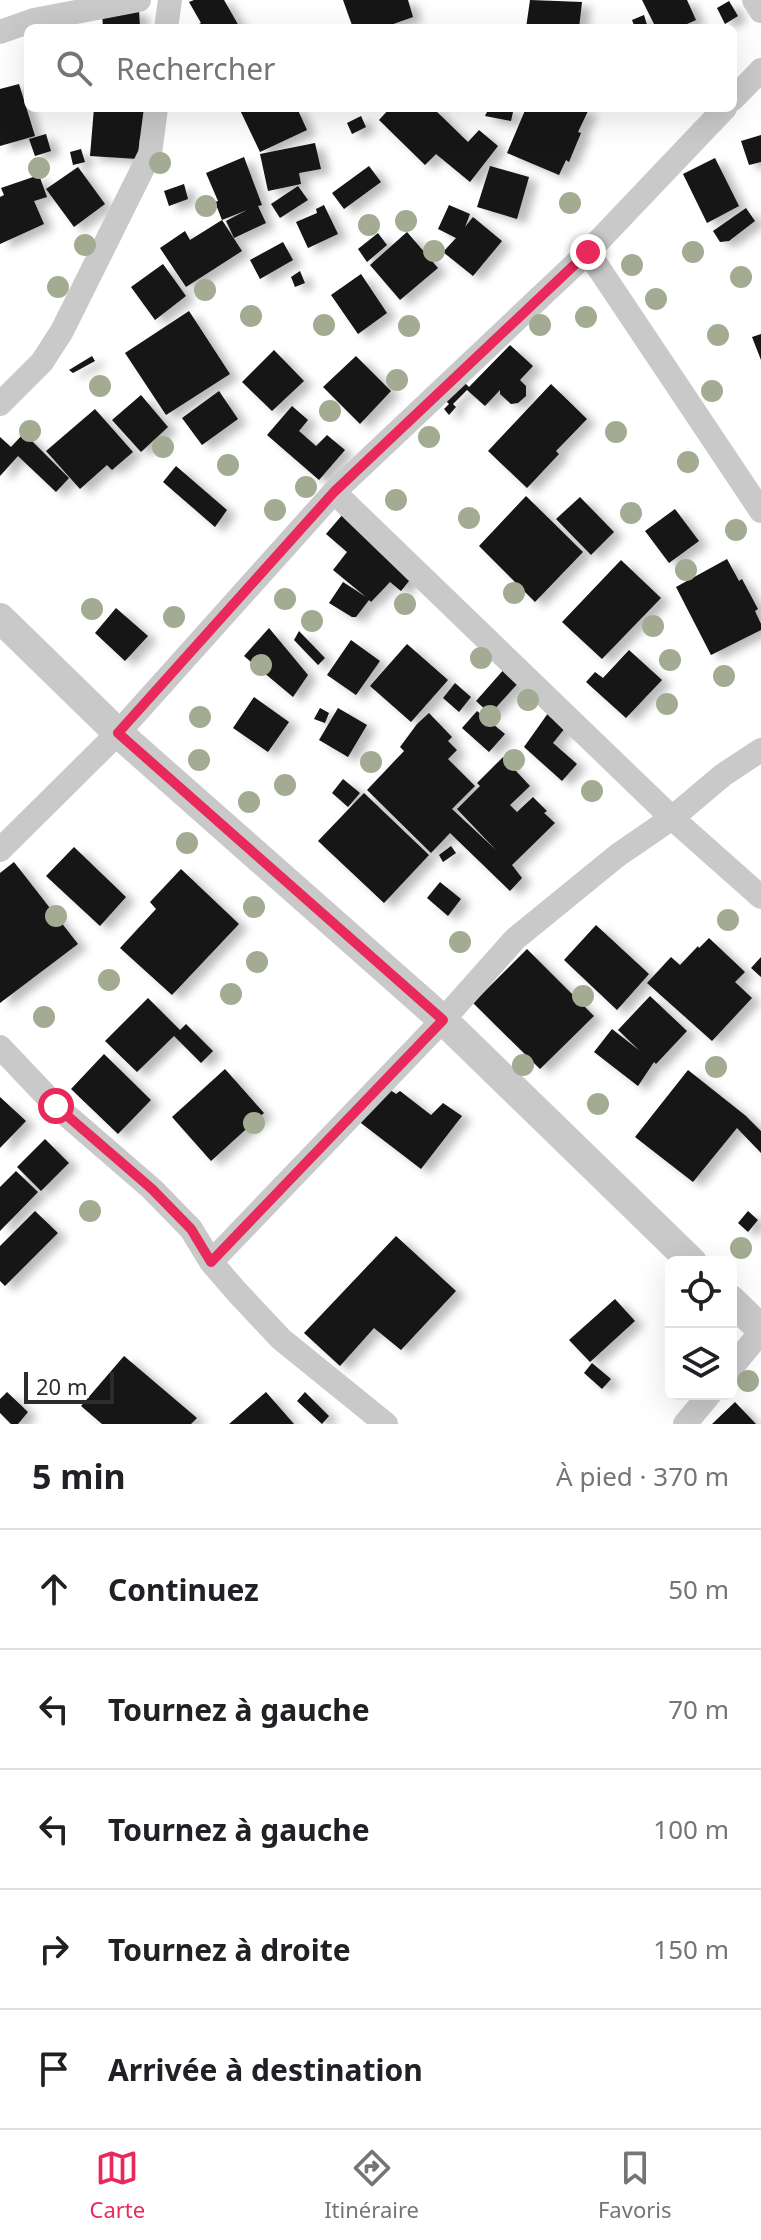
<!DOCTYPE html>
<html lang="fr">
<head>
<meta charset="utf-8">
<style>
	:root { --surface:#fff; --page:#f6f6f6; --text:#202124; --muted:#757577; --line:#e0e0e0; --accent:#e9295c }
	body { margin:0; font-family:"Noto Sans",sans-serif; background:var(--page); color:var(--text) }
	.controls { position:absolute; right:24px; bottom:24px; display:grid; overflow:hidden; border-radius:12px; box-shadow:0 8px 32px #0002 }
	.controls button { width:72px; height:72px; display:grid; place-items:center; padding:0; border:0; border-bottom:2px solid var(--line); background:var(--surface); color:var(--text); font:40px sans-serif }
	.scale { position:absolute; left:24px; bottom:20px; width:90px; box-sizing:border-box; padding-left:8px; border:4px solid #2c2c2c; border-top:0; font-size:22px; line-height:28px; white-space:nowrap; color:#2c2c2c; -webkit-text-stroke:6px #fff; paint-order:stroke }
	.stop { position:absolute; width:24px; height:24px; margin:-18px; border:6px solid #e9295c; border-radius:50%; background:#fff }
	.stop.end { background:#e9295c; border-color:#fff; box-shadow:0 2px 8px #0008 }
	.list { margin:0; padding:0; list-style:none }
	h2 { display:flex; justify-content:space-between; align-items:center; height:104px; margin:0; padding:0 32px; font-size:34px }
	h2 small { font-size:26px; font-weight:400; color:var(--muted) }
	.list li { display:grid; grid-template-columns:52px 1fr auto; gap:24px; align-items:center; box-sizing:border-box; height:120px; padding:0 32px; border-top:2px solid var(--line) }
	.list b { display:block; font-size:30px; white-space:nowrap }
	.list em { font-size:26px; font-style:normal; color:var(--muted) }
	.icon { flex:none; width:44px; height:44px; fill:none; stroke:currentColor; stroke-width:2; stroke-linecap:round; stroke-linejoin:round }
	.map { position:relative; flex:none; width:761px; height:1424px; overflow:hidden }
	.search { position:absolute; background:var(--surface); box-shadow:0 8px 32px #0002; left:24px; right:24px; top:24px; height:88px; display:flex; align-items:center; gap:20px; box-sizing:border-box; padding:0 28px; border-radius:12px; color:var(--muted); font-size:30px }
	.sheet { height:704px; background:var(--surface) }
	nav { display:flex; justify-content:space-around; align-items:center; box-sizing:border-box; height:112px; border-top:2px solid var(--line); background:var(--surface); font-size:22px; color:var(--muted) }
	nav a { display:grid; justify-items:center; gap:4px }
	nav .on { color:var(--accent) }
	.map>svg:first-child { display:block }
</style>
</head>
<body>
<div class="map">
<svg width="761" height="1424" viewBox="0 0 761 1424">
	<defs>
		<filter id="shadow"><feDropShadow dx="9" dy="5" stdDeviation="4" flood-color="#0004"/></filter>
	</defs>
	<rect width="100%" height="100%" fill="#fff"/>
	<path fill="#131313" filter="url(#shadow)" d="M194,0H224L240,28H192L201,23L189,2Z
		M343,0H408L413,17L382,28H353Z
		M530,0L582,2L579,28H526Z
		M642,0H687L696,20L678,28H656Z
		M729,1L738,16L725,24L717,8Z
		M139,10L140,28H103L102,13Z
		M644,15L648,28H635L632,20Z
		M19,84L35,136L0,146V89Z
		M94,108H145L143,137H140L138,159L90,156Z
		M239,108H297L307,130L260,152Z
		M390,108H433L468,142L479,130L498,146L470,182L436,154L425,165L379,120Z
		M489,108L510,110L513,112L511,121L485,116Z
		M526,108H581L588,111L578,132L581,133L569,162L566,160L559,175L507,153Z
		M361,116L366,127L352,134L347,123Z
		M46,134L51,151L35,156L29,139Z
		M761,135V162L749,165L741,141Z
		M315,143L321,169L299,173L301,184L268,191L260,154Z
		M81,149L85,162L73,165L70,152Z
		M244,157L262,205L258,206L266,223L234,238L226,221L247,210L222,220L215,202L218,201L206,173Z
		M715,158L739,206L707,223L683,174Z
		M369,166L381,182L344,209L332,193Z
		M490,166L529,177L517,219L477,207Z
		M78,167L105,204L74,227L46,189Z
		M39,175L47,197L34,201L44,224L0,244V197L4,195L1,188Z
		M184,184L188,199L169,206L164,191Z
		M298,186L308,200L280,218L271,204Z
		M324,205L338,234L308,248L296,222L317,213L316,209Z
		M449,205L470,214L465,227L473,217L502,241L473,276L443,252L456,238L438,229Z
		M746,208L755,221L729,241L720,242L713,231Z
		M222,220L242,251L186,287L160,248L185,231L190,240Z
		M407,232L438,268L400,300L370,265Z
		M378,233L387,245L367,262L358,249Z
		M283,242L293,260L260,279L250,260Z
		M163,264L186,296L155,320L131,287Z
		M300,271L305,283L295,287L291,277Z
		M361,274L387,313L358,334L331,295Z
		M189,311L230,374L166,415L125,353Z
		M761,334V360L752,337Z
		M510,345L533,366L520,380L526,386V396L518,403L511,404L500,394V390L485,406L467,390L453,404L456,407L449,415L444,409L449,404L446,401L465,383L469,387Z
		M274,350L304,381L272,411L242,382Z
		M92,356L95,361L73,373L69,370Z
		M356,356L391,391L360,424L323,387Z
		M551,384L587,419L556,451L559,454L527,488L488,451Z
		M219,391L238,419L202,445L182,418Z
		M141,395L168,427L141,452L112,420Z
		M292,406L308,420L299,431L316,446L327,435L345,450L319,480L267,435Z
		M95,409L133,452L112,470L107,465L80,489L46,451Z
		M24,433L69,478L56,492L18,456L0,476V437L11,447Z
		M176,466L227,510L215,527L163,482Z
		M526,496L583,552L535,602L479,546Z
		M580,497L614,532L591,555L556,519Z
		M675,509L699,541L669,563L645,531Z
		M343,514L413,576L401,591L390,582L371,602L369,600L356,617H352L329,603L343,582L366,597L333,570L347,552L326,534Z
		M727,559L739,581L742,579L758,609L755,611L761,624V630L711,655L676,587Z
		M621,560L661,598L602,659L562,622Z
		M116,608L148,636L125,661L95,633Z
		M269,628L308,675L293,697L244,656Z
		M299,631L325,658L318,665L294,640Z
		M351,640L380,661L356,695L327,675Z
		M407,644L448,680L411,722L370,686Z
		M629,650L662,680L626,718L586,682L595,672L603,678Z
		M506,667L521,680L490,714L476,701Z
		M455,683L471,697L459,712L443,698Z
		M254,697L289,722L268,752L233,728Z
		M320,708L329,713L325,723L314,719Z
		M338,708L367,725L348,757L319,740Z
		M551,709L569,723L553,743L577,764L562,781L524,747Z
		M477,711L505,734L489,752L462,728Z
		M429,713L452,737L448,741L457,750L448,759L475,786L452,809L496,850L457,809L480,786L477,783L503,757L530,786L510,805L517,812L533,797L547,811L544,813L555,823L512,865L522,878L510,891L450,833L431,853L367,790L404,751L400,747L417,724Z
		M343,779L360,793L348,807L332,793Z
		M364,793L429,855L384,903L318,841Z
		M451,846L456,853L443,862L439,855Z
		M74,847L126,897L100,926L46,876Z
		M14,862L78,944L0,1003V873Z
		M181,869L239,924L172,995L120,948L156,909L150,902Z
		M440,882L461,899L448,916L427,898Z
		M596,925L649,974L617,1010L564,960Z
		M709,938L745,972L735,982L752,998L712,1041L647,983L671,957L680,965L698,946L699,948Z
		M527,949L594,1016L540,1069L473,1003Z
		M761,957V977L751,968Z
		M650,996L687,1031L656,1064L654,1062L638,1086L594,1052L612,1029L640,1051L618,1030Z
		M148,998L180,1030L186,1024L213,1051L201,1063L174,1036L137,1072L105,1041Z
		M104,1054L151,1100L118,1134L71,1089Z
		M225,1069L264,1113L211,1161L172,1117Z
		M688,1070L746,1116L761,1131V1153L737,1128L693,1182L635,1137Z
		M383,1085L396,1094L400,1091L431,1115L443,1103L462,1116L421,1169L357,1120Z
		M0,1097L26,1121L0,1148Z
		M45,1139L69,1163L41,1191L17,1167Z
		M16,1171L38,1192L0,1231V1187Z
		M35,1211L58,1233L5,1286L0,1281V1246Z
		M748,1211L758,1220L748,1232L738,1223Z
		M396,1236L456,1291L401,1350L374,1328L340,1366L304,1333Z
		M615,1299L635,1321L590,1362L569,1340Z
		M124,1356L197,1418L191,1424H102L81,1406Z
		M592,1363L611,1379L602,1389L584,1373Z
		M7,1392L28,1412L18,1424H11L0,1413V1399Z
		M266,1392L294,1424H229Z
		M305,1392L329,1416L322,1424L297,1401Z
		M735,1402L756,1424H712Z"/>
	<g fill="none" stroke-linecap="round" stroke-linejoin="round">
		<path stroke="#c9c9c9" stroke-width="24" d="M754,0L761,11
			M166,28L170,0
			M0,32L34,20L139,0
			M733,99L761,70
			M588,252L761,511
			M0,404L42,362L62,331L150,154L156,108
			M334,492L672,818L761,897
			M0,850L118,733L334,492L588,252L725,108
			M0,1047L56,1106L152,1189L191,1229L211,1262L236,1291L281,1339L386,1424
			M211,1262L443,1020L515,939L618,855L672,818L723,775L761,750
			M731,1368L761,1332
			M685,1424L710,1394"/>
		<path stroke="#c9c9c9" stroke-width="30" d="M0,618L118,733L443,1020L692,1262
			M731,1300L761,1329"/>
	</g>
	<g fill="#a3ac92">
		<circle cx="160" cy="163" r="11"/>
		<circle cx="39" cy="168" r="11"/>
		<circle cx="570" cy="203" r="11"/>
		<circle cx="206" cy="206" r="11"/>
		<circle cx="406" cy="221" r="11"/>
		<circle cx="369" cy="225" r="11"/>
		<circle cx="85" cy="245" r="11"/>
		<circle cx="434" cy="251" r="11"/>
		<circle cx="693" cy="252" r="11"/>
		<circle cx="632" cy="265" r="11"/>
		<circle cx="741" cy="277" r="11"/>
		<circle cx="58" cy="287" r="11"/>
		<circle cx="205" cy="290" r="11"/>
		<circle cx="656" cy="299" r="11"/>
		<circle cx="251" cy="316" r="11"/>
		<circle cx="586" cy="317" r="11"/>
		<circle cx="324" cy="325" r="11"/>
		<circle cx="540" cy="325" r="11"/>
		<circle cx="409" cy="326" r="11"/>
		<circle cx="718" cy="335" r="11"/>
		<circle cx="397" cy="380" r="11"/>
		<circle cx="100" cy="386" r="11"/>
		<circle cx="712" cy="391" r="11"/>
		<circle cx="330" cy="411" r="11"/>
		<circle cx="30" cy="431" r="11"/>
		<circle cx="616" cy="432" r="11"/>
		<circle cx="429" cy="437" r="11"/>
		<circle cx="163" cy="447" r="11"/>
		<circle cx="688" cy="462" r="11"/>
		<circle cx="228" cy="465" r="11"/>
		<circle cx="306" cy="487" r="11"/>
		<circle cx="396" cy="500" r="11"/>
		<circle cx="275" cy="510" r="11"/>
		<circle cx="631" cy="513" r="11"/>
		<circle cx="469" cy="518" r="11"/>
		<circle cx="736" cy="530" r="11"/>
		<circle cx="686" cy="570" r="11"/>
		<circle cx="514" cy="593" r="11"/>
		<circle cx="285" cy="599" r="11"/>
		<circle cx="405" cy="604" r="11"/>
		<circle cx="92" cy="609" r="11"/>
		<circle cx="174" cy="617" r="11"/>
		<circle cx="312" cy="621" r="11"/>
		<circle cx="653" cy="626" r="11"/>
		<circle cx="481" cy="658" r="11"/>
		<circle cx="670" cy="660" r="11"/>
		<circle cx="261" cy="665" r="11"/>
		<circle cx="724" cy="676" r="11"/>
		<circle cx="528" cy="700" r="11"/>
		<circle cx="667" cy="704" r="11"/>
		<circle cx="490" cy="716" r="11"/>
		<circle cx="200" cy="717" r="11"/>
		<circle cx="199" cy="760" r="11"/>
		<circle cx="514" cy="760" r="11"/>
		<circle cx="371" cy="762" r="11"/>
		<circle cx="285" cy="785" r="11"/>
		<circle cx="592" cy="791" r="11"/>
		<circle cx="249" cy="802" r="11"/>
		<circle cx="187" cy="843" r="11"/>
		<circle cx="254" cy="907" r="11"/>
		<circle cx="56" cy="916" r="11"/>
		<circle cx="728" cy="920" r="11"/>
		<circle cx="460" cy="942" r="11"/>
		<circle cx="257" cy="962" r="11"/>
		<circle cx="109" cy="980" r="11"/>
		<circle cx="231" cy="994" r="11"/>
		<circle cx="583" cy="996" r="11"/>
		<circle cx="44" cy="1017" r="11"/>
		<circle cx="523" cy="1065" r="11"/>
		<circle cx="716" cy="1067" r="11"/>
		<circle cx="598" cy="1104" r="11"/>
		<circle cx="254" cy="1123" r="11"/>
		<circle cx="90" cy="1211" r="11"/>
		<circle cx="741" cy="1248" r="11"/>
		<circle cx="748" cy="1381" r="11"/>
	</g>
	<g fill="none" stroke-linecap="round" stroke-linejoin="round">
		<path stroke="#e9295c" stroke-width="10" d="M56,1106L152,1189L191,1229L211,1262L443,1020L118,733L334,492L588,252"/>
	</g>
</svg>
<div class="controls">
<button><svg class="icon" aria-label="locate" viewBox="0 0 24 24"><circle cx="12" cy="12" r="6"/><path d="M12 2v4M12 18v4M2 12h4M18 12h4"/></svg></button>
<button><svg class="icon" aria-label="layers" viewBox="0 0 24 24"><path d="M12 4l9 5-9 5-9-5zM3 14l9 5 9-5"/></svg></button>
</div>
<div class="scale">20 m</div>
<div class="stop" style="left:56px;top:1106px"></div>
<div class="stop end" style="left:588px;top:252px"></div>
<div class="search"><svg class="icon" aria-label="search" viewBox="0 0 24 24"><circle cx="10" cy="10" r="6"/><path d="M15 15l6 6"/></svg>Rechercher</div>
</div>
<section class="sheet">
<h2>5 min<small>À pied · 370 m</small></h2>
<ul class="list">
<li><svg class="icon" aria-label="ahead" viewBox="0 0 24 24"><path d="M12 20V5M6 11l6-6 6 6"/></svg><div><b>Continuez</b></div><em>50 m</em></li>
<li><svg class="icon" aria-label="left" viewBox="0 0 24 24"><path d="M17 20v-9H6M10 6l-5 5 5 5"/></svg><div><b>Tournez à gauche</b></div><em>70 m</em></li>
<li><svg class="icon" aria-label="left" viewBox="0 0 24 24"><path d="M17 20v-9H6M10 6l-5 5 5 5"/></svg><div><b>Tournez à gauche</b></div><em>100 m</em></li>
<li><svg class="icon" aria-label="right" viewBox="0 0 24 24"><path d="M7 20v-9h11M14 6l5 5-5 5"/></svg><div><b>Tournez à droite</b></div><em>150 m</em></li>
<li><svg class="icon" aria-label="arrive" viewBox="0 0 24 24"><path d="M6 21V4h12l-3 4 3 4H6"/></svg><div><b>Arrivée à destination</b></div></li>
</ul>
</section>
<nav>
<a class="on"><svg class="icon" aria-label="map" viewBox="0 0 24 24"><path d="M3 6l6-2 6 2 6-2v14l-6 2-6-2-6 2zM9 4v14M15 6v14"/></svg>Carte</a>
<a><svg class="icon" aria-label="directions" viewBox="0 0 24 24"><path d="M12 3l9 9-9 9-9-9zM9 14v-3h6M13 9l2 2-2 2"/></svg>Itinéraire</a>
<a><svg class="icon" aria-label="saved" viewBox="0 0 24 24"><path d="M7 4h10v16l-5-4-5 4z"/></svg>Favoris</a>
</nav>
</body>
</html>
